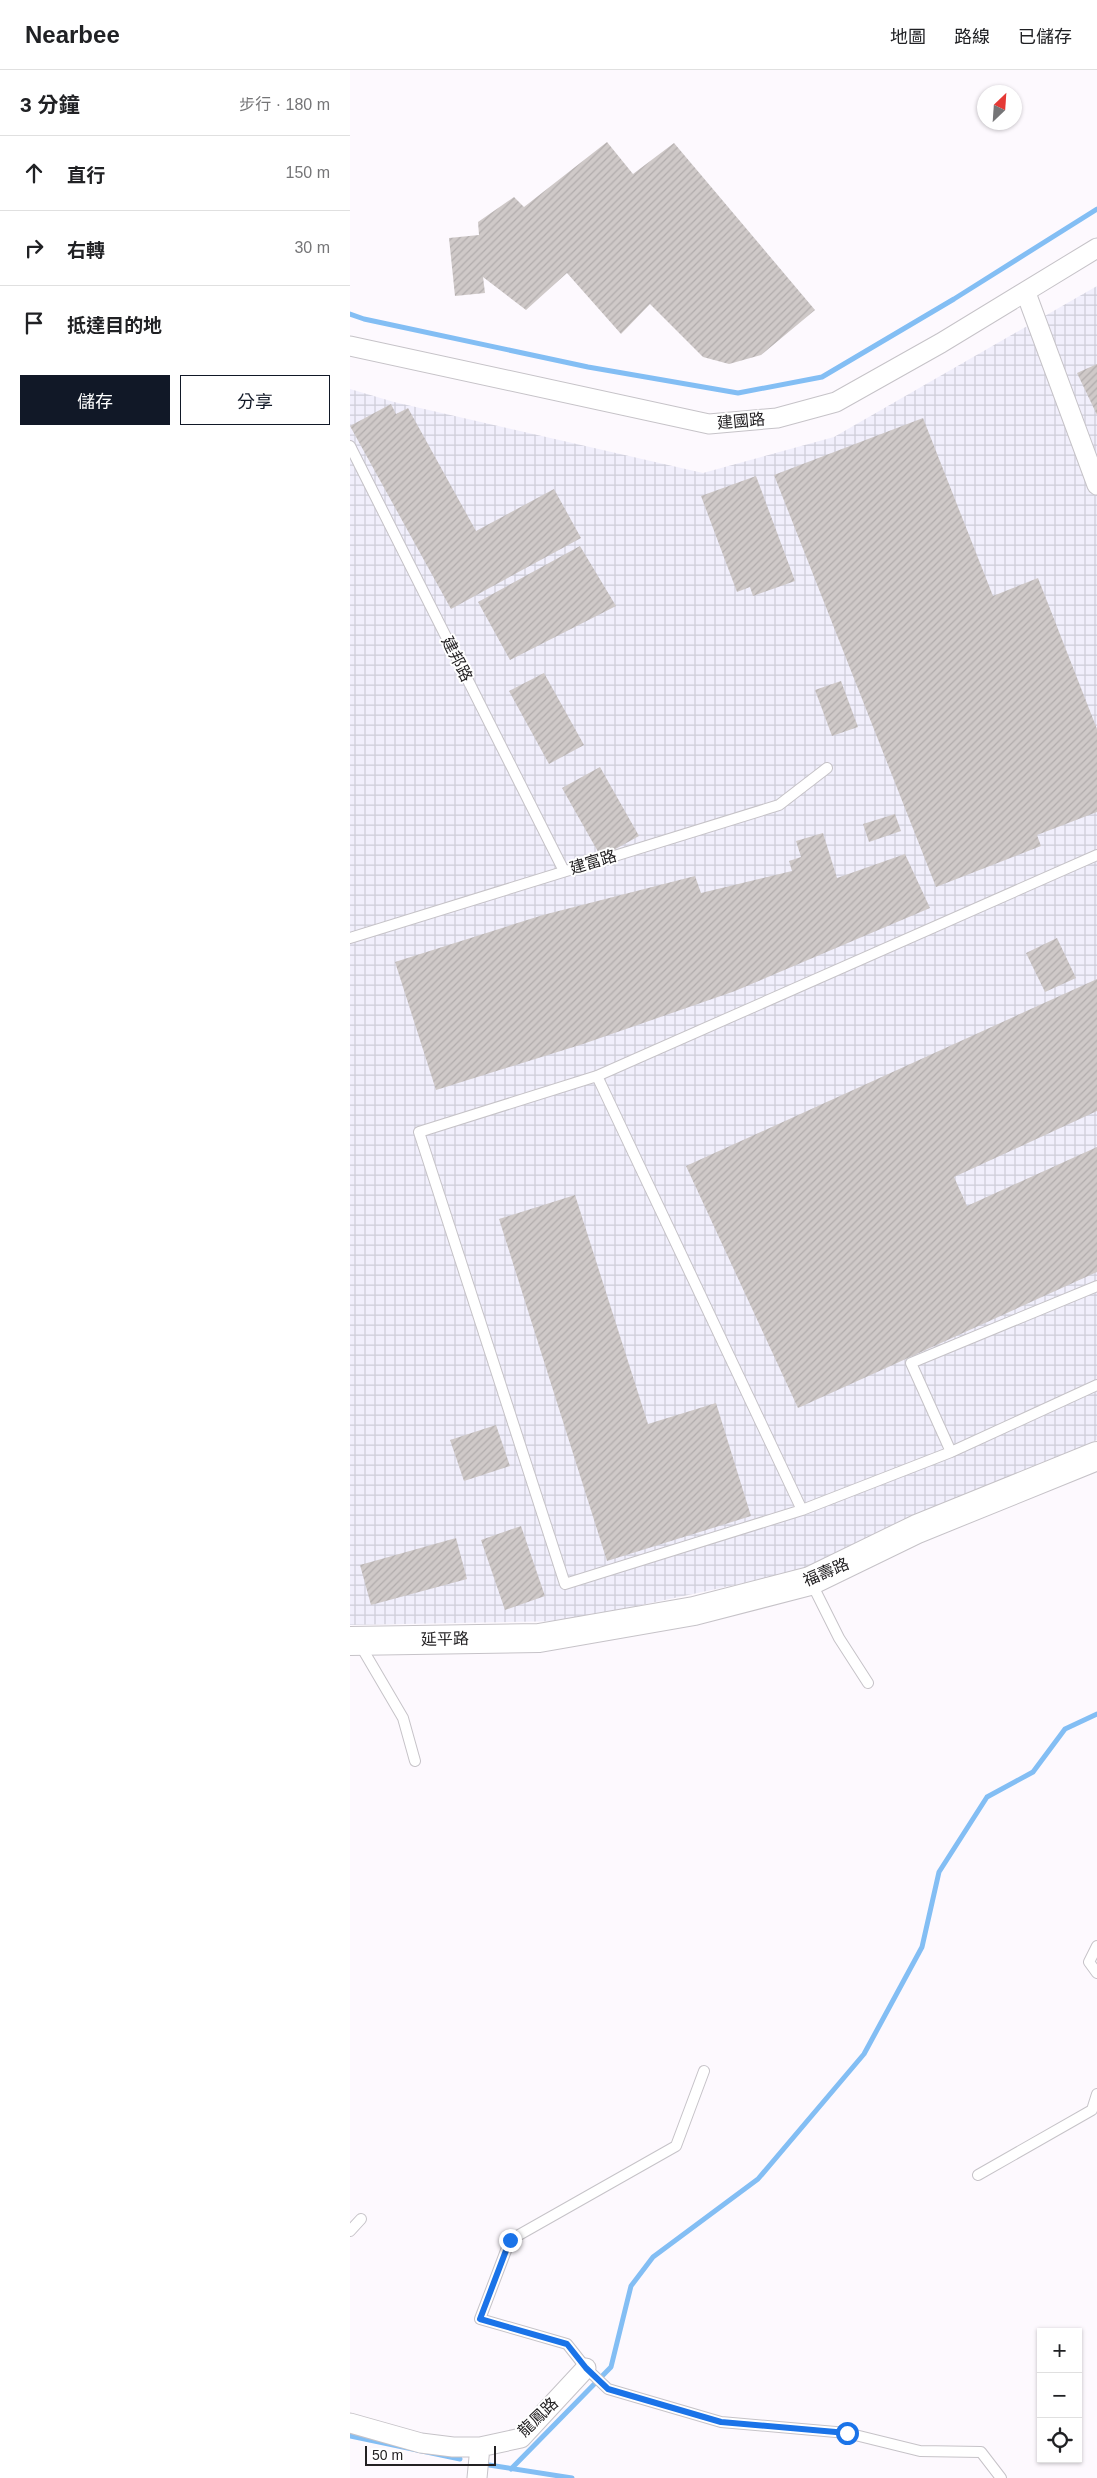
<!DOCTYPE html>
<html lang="zh-TW">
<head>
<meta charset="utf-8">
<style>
	:root { --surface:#fff; --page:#f6f6f6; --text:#202124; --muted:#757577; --line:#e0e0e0; --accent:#111827 }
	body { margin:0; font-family:Helvetica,"Noto Sans TC",sans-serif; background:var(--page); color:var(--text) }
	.controls { position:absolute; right:15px; bottom:15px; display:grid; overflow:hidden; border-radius:0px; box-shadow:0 1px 4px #0004 }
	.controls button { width:45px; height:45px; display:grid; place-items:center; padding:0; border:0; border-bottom:1px solid var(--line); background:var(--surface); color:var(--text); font:25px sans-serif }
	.compass { position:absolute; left:627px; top:15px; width:45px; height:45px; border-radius:50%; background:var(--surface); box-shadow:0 1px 4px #0004; rotate:25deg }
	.scale { position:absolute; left:15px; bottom:12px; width:131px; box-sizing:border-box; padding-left:5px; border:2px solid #232123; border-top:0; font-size:14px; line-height:18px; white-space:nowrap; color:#232123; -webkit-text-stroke:4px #fff; paint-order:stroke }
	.stop { position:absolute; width:15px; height:15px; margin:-11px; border:4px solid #1a73e8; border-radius:50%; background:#fff }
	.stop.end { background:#1a73e8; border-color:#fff; box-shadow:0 1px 5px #0008 }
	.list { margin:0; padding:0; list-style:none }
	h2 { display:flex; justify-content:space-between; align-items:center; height:65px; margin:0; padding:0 20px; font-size:21px }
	h2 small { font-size:16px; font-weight:400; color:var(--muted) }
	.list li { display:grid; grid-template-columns:32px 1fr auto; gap:15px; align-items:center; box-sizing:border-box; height:75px; padding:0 20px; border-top:1px solid var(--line) }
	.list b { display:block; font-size:19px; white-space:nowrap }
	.list em { font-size:16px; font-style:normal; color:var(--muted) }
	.actions { display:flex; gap:10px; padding:15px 20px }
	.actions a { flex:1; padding:11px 0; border:1px solid var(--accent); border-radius:0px; text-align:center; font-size:18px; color:var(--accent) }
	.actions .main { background:var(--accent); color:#fff }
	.icon { flex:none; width:28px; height:28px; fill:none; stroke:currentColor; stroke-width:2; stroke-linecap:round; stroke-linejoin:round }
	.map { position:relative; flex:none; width:747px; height:2408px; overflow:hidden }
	header { display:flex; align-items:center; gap:30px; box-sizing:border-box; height:70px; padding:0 25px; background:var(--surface); border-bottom:1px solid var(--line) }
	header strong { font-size:24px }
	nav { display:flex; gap:28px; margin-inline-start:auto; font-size:18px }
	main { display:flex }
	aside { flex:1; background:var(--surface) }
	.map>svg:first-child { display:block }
</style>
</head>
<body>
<header>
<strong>Nearbee</strong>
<nav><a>地圖</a><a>路線</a><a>已儲存</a></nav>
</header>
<main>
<aside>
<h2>3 分鐘<small>步行 · 180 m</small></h2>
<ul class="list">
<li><svg class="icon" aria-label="ahead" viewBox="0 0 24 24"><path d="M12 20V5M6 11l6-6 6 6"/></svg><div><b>直行</b></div><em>150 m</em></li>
<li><svg class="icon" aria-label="right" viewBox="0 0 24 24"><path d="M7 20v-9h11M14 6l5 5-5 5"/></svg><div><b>右轉</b></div><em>30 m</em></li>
<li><svg class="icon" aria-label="arrive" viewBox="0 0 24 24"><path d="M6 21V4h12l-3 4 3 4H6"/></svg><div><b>抵達目的地</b></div></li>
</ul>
<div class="actions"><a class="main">儲存</a><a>分享</a></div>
</aside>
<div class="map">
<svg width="747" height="2408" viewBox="0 0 747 2408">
	<defs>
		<pattern id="industrial-grid" width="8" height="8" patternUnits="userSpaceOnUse" patternTransform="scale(1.25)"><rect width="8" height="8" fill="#f1effc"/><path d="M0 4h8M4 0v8" fill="none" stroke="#cecdd8"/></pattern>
		<pattern id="building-hatch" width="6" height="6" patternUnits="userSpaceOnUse" patternTransform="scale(1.25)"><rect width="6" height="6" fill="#cfc9c8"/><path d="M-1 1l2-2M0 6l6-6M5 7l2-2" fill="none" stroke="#b1acac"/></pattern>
	</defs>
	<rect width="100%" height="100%" fill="#fdf9fe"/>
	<path fill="url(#industrial-grid)" d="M747,216V1370L450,1501L217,1551L0,1555V319L44,332L353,403L484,367Z"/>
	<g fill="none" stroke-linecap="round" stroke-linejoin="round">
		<path stroke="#83bef4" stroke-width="5" d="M0,244L14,249L238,297L388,323L472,307L604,229L747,139
			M0,2366L110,2389
			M139,2395L222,2408
			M161,2399L261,2297L281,2216L303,2187L408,2109L514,1984L572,1877L589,1802L637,1727L683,1702L715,1659L747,1644"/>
	</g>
	<path fill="url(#building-hatch)" d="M257,72L283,104L324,73L465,240L411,285L379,294L353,287L300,234L271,264L217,203L176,240L133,207L135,223L105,226L99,168L129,165L128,152L164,127L174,137Z
		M747,294V345L727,303Z
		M41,334L46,344L58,338L126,461L204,419L231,468L101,539L0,356Z
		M573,348L643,526L688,508L747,659V742L687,765L691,776L586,817L424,405Z
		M406,406L445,511L403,526L400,517L387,522L351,426Z
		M230,476L266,536L160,590L128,532Z
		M194,603L234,675L199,694L159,621Z
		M491,611L508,657L482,666L465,620Z
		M250,697L289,766L251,787L212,718Z
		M545,744L551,761L519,772L513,754Z
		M473,763L487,808L555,784L580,838L385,921L233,974L86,1020L45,892L193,845L345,806L351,823L442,801L439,791L451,787L446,771Z
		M707,868L726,908L695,922L676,883Z
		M747,909V1041L604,1107L617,1136L747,1077V1202L448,1338L336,1096Z
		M225,1125L298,1354L366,1333L401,1446L257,1491L149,1149Z
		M146,1355L160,1396L114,1411L100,1370Z
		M171,1456L195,1526L155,1540L131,1470Z
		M106,1468L117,1509L21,1535L10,1495Z"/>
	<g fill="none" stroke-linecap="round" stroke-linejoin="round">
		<g stroke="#c6c3c8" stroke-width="12">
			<path id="lane" d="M0,376L214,801
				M747,785L247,1006L69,1062L215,1514L452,1440L601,1382L747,1315
				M0,868L429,735L477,698
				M247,1006L452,1440
				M601,1382L561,1293L747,1216
				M461,1512L489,1568L518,1613
				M9,1573L53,1648L65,1691
				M747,1876L739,1892L747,1903
				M354,2001L326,2076L160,2170L130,2249L217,2274L236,2298L258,2319L371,2352L497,2363L570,2381L631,2382L651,2408
				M628,2105L742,2040L747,2024
				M0,2161L11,2149"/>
		</g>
		<g stroke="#c6c3c8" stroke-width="21">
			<path id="street" d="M676,223L747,415
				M0,276L359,354L427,348L486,332L591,273L747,178
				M0,2353L71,2373L103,2377H130L171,2368L236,2298
				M127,2408L130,2377"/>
		</g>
		<g stroke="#c6c3c8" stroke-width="30">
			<path id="secondary" d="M0,1571L189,1568L344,1541L460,1511L567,1459L747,1386"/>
		</g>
		<use href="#lane" stroke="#fff" stroke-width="10"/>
		<use href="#street" stroke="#fff" stroke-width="19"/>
		<use href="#secondary" stroke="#fff" stroke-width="28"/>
	</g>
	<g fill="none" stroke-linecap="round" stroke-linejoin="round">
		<path stroke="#1a73e8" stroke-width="6" d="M160,2170L130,2249L217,2274L236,2298L258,2319L371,2352L497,2363"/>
	</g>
	<g text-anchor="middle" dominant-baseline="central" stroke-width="4" stroke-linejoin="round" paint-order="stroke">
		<g font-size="16" fill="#232123" stroke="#fff">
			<text transform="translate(391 351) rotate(-5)">建國路</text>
			<text transform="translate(107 589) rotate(63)">建邦路</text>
			<text transform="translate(243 792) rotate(-17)">建富路</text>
			<text transform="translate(476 1502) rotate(-23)">福壽路</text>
			<text transform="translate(95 1569) rotate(-1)">延平路</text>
			<text transform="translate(188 2347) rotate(-44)">龍鳳路</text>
		</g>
	</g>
</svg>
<div class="controls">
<button>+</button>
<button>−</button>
<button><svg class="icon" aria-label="locate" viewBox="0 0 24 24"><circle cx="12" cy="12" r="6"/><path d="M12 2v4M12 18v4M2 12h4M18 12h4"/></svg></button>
</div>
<svg class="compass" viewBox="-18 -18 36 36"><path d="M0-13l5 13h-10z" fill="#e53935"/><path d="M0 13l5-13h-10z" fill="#757577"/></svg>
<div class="scale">50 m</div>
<div class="stop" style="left:497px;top:2363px"></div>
<div class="stop end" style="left:160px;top:2170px"></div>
</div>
</main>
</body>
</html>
